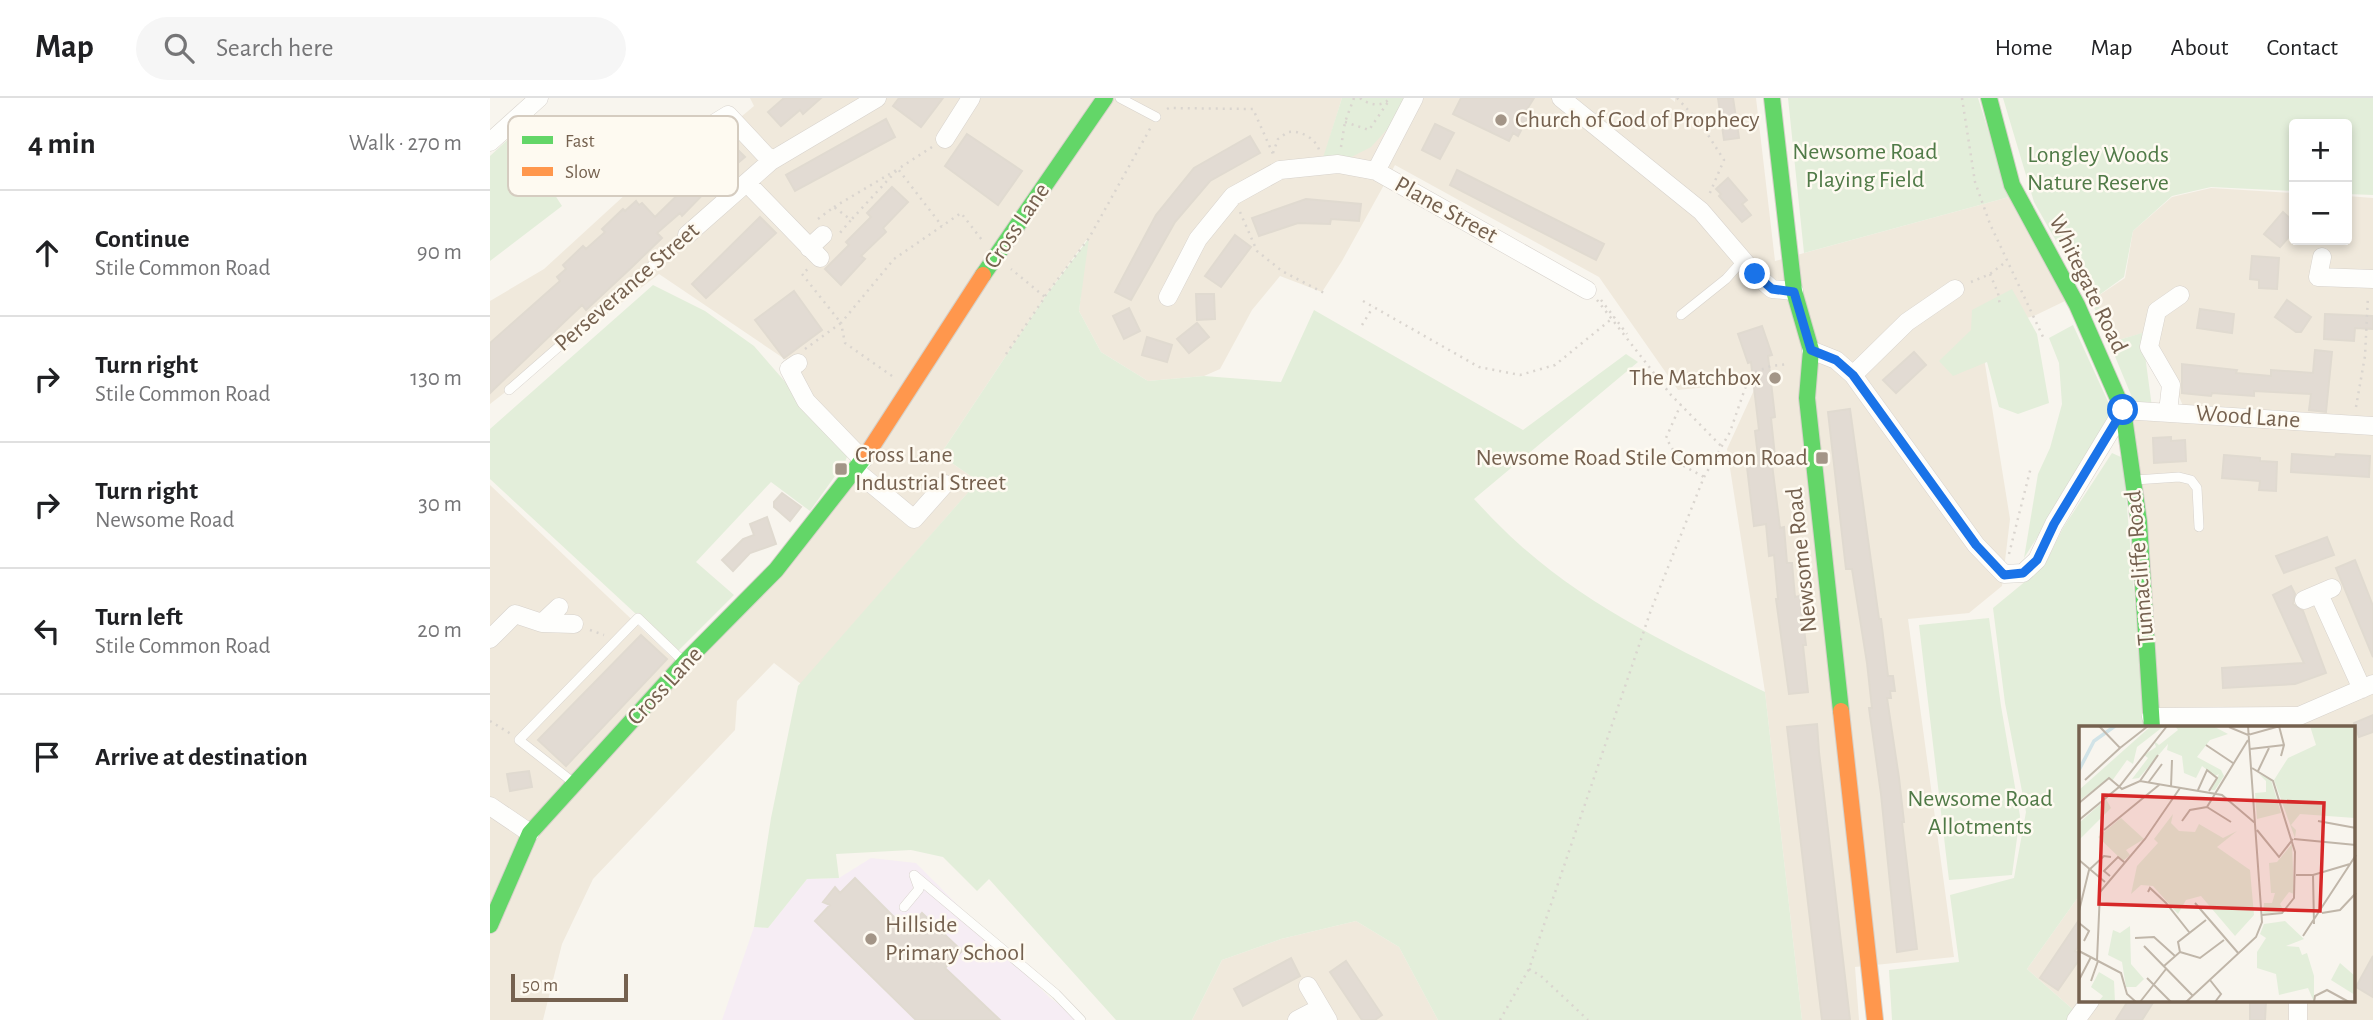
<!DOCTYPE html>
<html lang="en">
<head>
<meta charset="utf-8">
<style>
	:root { --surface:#fff; --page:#f6f6f6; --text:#202124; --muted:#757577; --line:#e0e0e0 }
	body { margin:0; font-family:"Alegreya Sans",sans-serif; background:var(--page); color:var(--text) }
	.controls { position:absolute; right:21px; top:21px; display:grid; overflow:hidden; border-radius:7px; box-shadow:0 4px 10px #0003 }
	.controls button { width:63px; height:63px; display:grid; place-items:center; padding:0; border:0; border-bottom:2px solid var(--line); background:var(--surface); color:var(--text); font:35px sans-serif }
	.scale { position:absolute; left:21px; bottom:18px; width:117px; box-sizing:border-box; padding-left:7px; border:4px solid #75614f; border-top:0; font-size:19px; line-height:24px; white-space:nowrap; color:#75614f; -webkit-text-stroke:5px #fefaf1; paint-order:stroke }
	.stop { position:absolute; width:21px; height:21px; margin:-16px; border:5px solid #1a73e8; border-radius:50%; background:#fff }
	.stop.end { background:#1a73e8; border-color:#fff; box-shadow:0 2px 7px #0008 }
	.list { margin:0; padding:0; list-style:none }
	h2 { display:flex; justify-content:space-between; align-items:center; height:91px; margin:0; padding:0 28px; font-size:30px }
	h2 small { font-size:23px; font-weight:400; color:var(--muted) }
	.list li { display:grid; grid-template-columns:46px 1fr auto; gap:21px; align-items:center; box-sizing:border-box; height:126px; padding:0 28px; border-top:2px solid var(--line) }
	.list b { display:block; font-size:26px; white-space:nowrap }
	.list p { margin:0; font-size:23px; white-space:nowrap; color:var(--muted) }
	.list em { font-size:23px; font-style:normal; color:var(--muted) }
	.icon { flex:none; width:38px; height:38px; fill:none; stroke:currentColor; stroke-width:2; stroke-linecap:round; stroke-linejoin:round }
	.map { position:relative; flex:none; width:1883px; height:922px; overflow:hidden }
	header { display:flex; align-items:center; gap:42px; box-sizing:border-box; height:98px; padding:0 35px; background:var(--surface); border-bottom:2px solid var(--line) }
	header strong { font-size:33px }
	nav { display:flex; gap:38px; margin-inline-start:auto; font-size:24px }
	.search { width:490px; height:63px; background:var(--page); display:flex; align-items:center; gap:18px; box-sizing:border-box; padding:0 24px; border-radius:38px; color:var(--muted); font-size:26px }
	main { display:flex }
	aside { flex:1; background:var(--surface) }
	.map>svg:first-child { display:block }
</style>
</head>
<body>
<header>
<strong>Map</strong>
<div class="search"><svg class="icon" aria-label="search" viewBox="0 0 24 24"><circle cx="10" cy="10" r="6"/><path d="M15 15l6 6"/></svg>Search here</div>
<nav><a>Home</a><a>Map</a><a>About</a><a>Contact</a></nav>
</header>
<main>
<aside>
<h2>4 min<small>Walk · 270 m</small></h2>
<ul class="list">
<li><svg class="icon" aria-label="ahead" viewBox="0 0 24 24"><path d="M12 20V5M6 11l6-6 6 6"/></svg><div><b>Continue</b><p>Stile Common Road</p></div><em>90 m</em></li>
<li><svg class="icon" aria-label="right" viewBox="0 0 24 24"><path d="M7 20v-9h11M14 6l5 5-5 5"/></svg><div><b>Turn right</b><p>Stile Common Road</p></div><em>130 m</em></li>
<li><svg class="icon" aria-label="right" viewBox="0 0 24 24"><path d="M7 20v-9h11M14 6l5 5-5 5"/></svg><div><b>Turn right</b><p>Newsome Road</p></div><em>30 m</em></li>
<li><svg class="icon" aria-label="left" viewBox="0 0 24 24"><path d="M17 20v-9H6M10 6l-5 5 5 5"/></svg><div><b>Turn left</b><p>Stile Common Road</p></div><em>20 m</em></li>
<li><svg class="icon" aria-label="arrive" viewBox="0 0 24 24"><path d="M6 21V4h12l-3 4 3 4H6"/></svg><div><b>Arrive at destination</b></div></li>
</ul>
</aside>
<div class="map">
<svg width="1883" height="922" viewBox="0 0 1883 922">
	<rect width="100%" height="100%" fill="#f8f5ee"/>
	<path fill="#f0e9dc" d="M260,0H852L832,65L923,0H1180L1185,4V0H1266L1285,163L1519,99L1575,203L1546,217L1490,235L1520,421L1512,488L1479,515L1418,521L1464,859L1365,869L1369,922H1312L1275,594L1237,351L1265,290L1258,285L1188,292L1109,179L905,67L852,163L832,194L790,178L762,212L730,271L714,278L658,283L611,254L589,213L597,141L555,199L450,357L488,383L311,586L284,565L247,603L245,632L103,781L72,846L53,922H0V387L194,571L370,367L320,296L305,268L169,176L0,306V203L54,171L149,84L160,95L264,8Z
		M1721,90L1804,95V142H1857V98L1883,100V922H1595L1537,871L1591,795V903H1864V630H1666L1641,312L1696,315L1672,258L1653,235L1625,243L1605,200L1635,180L1643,133L1682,99Z
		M866,823L909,849L948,922H702L732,862L791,841Z"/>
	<path fill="#f6edf4" d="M381,760L426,765L559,899L590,922H232L264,829L278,830L317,781L349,780Z"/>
	<path fill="#e3eeda" d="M852,0H923V3L881,49L848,66H831Z
		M1298,0H1488L1519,99L1314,155Z
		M1513,0H1883V97L1857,96V26H1804V93L1721,89L1682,98L1643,133L1634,179L1605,200L1625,243L1652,235L1662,309H1646L1607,215L1544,104Z
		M25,35L72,108L0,163V58Z
		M599,140L589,213L611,254L658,283L714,278L791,284L824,212L1033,332L1136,256L1148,264L984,401C999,417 1014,433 1030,447C1101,511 1190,552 1275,594L1312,922H948L909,849L866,823L791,841L732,862L702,922H626L499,781L487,793L453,759L421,752L346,756L349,780L317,781L278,830L264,829L281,720L308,588L488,383L450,357L555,199Z
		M163,187L215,213L264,248L358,356L355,364L320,413L281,384L206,464L244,497L187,554L0,381V331Z
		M1522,191L1547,236L1559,305L1528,316L1509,309L1497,264L1463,278L1449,263L1481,232L1482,212Z
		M1583,227L1620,308L1621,323L1534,460L1548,376L1560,350L1572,306L1569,265L1559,240Z
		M1622,355L1633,360L1655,630H1591V795L1537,871L1587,915L1582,922H1402L1399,872L1469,864L1460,797L1524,780L1536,714L1515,605L1503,510L1554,468L1573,430Z
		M1499,520L1511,608L1530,718L1522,777L1459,782L1429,527Z"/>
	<path fill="#e2dbd3" stroke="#e0dad0" stroke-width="2" d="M294,0H331L313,16L310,12L291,28L278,14Z
		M409,0H453L431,29L403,8Z
		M971,0H1044L1034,16L1038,19L1028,38L1023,35L1019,43L963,16Z
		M1228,0H1243L1249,40L1234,42Z
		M396,21L405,39L305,93L296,77Z
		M945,26L964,35L950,61L932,52Z
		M477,36L532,73L508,107L455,68Z
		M760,38L770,55L720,83L685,124L641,202L625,194L666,117L704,70Z
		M241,45L255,59L223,86L192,118L190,115L167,135L172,140L142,169L96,212L92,207L0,295V245L70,183L67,179L76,171L73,167L93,148L96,151L115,134L112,131L133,111L135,113L146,103L149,107L152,105L165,119Z
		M967,72L1114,146L1106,162L960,87Z
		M1238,80L1257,102L1252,106L1261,117L1252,124L1229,98L1231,96L1226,91Z
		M402,89L418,104L393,130L396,134L371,158L375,161L351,187L335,171L359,147L356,144L381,119L377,115Z
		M816,101L871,106L869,123L841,121L840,126L808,125L769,138L762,120Z
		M1793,114L1804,124V133L1790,149L1774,136Z
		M270,119L286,135L216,200L202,186Z
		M745,137L761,149L731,189L715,178Z
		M1762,158L1789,160L1787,191L1769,190V182L1760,181Z
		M304,193L332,232L294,260L265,222Z
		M706,196H724L725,221L707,222Z
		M1797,202L1821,219L1811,234H1806L1785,219Z
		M639,210L650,233L634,241L623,218Z
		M1710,211L1744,216L1742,235L1707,230Z
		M1835,216L1883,218V231L1865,230L1864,243L1834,241Z
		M707,225L719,239L699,255L687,241Z
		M1272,228L1282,257L1278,258L1285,319L1281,320L1285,358H1281L1290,430L1294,429L1297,465H1302L1305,499L1310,498L1316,547H1313L1318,594L1299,596L1286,501H1288L1284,457L1279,458L1276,426L1264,428L1257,369L1269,367L1265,333L1269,332L1261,264L1258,265L1248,236Z
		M657,239L682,247L677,264L652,257Z
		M1825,252L1842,254L1836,314L1819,312L1821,296L1764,293V298L1722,295L1721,298L1692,295V266L1747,272L1746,275L1781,278V272L1823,275Z
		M1424,254L1436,267L1406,295L1393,282Z
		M1360,311L1389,521H1391L1398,578H1403L1405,593H1400L1401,600H1397L1409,680L1414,724H1412L1427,851L1407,854L1391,696L1379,610H1382L1377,565L1362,471H1356L1338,314Z
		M1681,339V343L1695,342L1696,363L1664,365L1663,340Z
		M1802,356L1845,359L1846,356L1880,358L1879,379L1801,374Z
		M1734,357L1770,360V363L1787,364L1786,393L1769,392L1770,383L1732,380Z
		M292,395L311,409L300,423L284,409V404Z
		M277,419L286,446L260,455L243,473L232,462L253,441L264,437L260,426Z
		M1837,439L1844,457L1794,475L1786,458Z
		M1865,462L1883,508V559L1846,470Z
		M1801,488L1805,496L1803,506L1813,513L1836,575L1805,586L1733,590L1732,570L1814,565L1783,497Z
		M151,537L177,561L76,668L48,642Z
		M1883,617V634L1869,639L1864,625Z
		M1327,626L1329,654L1360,922H1332L1297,629Z
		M39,673L42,689L20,693L17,676Z
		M365,780L417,832L432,815L472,853L455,870L510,922H426L325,823L340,807L333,804L345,789L350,795Z
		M1591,819V844L1585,853L1591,856V859L1568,892L1550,880Z
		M1883,858V899L1866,889Z
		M801,860L810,878L753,908L744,891Z
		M856,863L892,917L885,922H872L840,874Z
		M1638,903H1664L1652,922H1626Z
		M1760,903H1776L1775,922H1760Z"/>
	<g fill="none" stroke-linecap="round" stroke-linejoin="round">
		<g stroke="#d7d2cc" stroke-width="10">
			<path id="lane" d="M630,0L666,19
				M1191,217L1236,181L1253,162
				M19,292L197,137
				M1645,382L1689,379L1701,382L1707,390L1709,429
				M84,685L29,642L148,520L194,564
				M414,809L429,791L424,777L566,896L591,922"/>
		</g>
		<g stroke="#d7d2cc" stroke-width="19">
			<path id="street" d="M924,0L886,73L1097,192
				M1071,0L1211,113L1265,176L1282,191L1304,193
				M212,33L238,17L281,63
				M455,41L481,0
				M0,44L49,0
				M257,85L330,160
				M197,137L281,63L387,0
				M319,150L333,137
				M1832,159L1828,179L1883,181
				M678,199L708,141L743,98L790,72L848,66L886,73
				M1321,252L1346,262L1363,277L1486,447L1514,476L1533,475L1547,462L1564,426L1633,312L1883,328
				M308,265L299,271L316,303L373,362
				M1363,277L1417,224L1465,191
				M1678,314L1681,287L1659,249L1667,213L1690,197
				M365,372L424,421L455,386
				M1829,496L1872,591
				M1814,502L1842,490
				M52,525L69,509
				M0,541L25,516L52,525L84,526
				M1661,619L1809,618L1883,586
				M0,708L40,735
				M818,888L838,922
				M807,922L830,910
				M1586,922L1600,903
				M1808,922V903"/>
		</g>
		<g stroke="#d6d1c9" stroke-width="18">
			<path id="fast" d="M1282,0L1304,193L1321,252L1317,300L1351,613
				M1499,0L1522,87L1587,207L1633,312L1649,424L1662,630
				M493,177L615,0
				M0,827L40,735L195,564L286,472L377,356"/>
		</g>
		<g stroke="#d6d1c9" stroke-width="18">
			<path id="slow" d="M377,356L493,177
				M1351,613L1385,922"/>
		</g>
		<path stroke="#dad5cf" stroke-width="2.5" stroke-dasharray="2 5" stroke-linecap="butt" d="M870,0C879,7 892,10 900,0
			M1187,0L1211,26L1234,62L1219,97
			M1472,0L1485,84L1500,126L1554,241
			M677,11L679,10L763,11L783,56
			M855,24L879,32L898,4
			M442,49L408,71L452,128
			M851,49L855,24L864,0
			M783,55L788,41C792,39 795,35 799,34C811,32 826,41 829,52
			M344,109L408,71L361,122
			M750,114L767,153L792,173L836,196
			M328,121L344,109L361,122L349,136
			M1500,176L1508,195L1510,208
			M1481,184L1500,176L1517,163
			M555,198L599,140L661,29
			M1107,202L1181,297L1232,349
			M1111,202L1137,236
			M873,203L989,269L1030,277L1065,267L1124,219
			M872,227L883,209
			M315,251L351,225L312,176L319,170
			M516,256L555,199L521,171
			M402,278L355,245L351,225L404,161L471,115L492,142
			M1191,306L1176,340L1192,367L1214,379
			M1866,309L1875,258L1878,198
			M1519,456L1541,369
			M100,532L114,537
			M0,623L21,636
			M1039,871L1051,878L1098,922
			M1010,922L1039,871L1161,512L1214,379L1240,334L1260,276L1281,268L1299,266"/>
		<use href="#lane" stroke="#fefefc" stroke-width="9"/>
		<use href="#street" stroke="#fefefc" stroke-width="18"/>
		<use href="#fast" stroke="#63d668" stroke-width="16"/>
		<use href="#slow" stroke="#ff974d" stroke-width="16"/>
	</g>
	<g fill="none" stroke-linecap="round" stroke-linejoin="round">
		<path stroke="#1a73e8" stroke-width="9" d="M1265,176L1282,191L1304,194L1321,252L1346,262L1363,277L1486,447L1514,477L1533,475L1547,462L1564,426L1633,312"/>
	</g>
	<g fill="#a39587" stroke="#fefaf1" stroke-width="2.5">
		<circle cx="1011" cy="22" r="7"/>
		<circle cx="1285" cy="280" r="7"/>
		<rect x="1325" y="353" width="14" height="14" rx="3.5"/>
		<rect x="344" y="364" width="14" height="14" rx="3.5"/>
		<circle cx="381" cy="841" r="7"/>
	</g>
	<g text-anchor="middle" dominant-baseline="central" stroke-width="5" stroke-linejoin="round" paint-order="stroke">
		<g font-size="24" fill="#75614f" stroke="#fefaf1" text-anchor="start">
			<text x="1025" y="22">Church of God of Prophecy</text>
			<text x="1271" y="280" text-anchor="end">The Matchbox</text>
			<text x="365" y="357">Cross Lane<tspan x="365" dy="28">Industrial Street</tspan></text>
			<text x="1318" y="360" text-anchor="end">Newsome Road Stile Common Road</text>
			<text x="395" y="827">Hillside<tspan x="395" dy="28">Primary School</tspan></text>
		</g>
		<g font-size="24" fill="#507a47" stroke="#fefaf1">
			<text x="1375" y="54">Newsome Road<tspan x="1375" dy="28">Playing Field</tspan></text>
			<text x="1608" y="57">Longley Woods<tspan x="1608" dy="28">Nature Reserve</tspan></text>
			<text x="1490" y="701">Newsome Road<tspan x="1490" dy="28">Allotments</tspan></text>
		</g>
		<g font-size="24" fill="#75614f" stroke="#fefaf1">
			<text transform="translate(956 112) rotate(29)">Plane Street</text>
			<text transform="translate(527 128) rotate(-56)">Cross Lane</text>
			<text transform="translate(1598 186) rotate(64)">Whitegate Road</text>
			<text transform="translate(137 189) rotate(-41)">Perseverance Street</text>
			<text transform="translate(1758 319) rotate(4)">Wood Lane</text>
			<text transform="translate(1312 462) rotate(-96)">Newsome Road</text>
			<text transform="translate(1650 470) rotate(-95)">Tunnacliffe Road</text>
			<text transform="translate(175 588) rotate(-47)">Cross Lane</text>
		</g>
	</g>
	<g transform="translate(1589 628)">
		<rect width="276" height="276" fill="#f8f5ee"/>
		<path d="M72,0H85L58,21L54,38L48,34L33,55L30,52L0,75V64ZM96,0H134L149,8L131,14L118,31L142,44L145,50L136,64H132L140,48L136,50L123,40L117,52L105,47L103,30L88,24L89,18L60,52L53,53L69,32L65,29L77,21L75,15L80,19L99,4ZM231,0H276V92L221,88L212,99L217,104L216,112L195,54L209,32L237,19ZM180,48L192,54L202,87L178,93L176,67L187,66V55ZM27,73L32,82L0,114V97ZM94,88L92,97L100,105L116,106L120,98L144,112L158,105L138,121L171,144L175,189L156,210L122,170L107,174L99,188L74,160L62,159L52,168L58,140L79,117L75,113ZM42,92L65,113L47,124L51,129L44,135L19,111ZM213,118L215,168L210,166L201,178L205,185L184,188L185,177H193L196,167H192L190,137L198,136ZM206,195L225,213L207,220L220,221L223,229L228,227L235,250V276L229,262L200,269L197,248L178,242V226L187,212L181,208L185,198ZM51,200L52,238L65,253L57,261H47L43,236L29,229L34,204L41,207ZM261,237L276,250V269L252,254ZM20,246L35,255L36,276H19L24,270L12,261Z" fill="#e3eeda"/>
		<path fill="none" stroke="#d1e3e7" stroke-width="3.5" d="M0,44L15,15L36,0"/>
		<path fill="none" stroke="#c0b6a9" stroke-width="2" d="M20,0L41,22L69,0M200,0L205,19L202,30M150,1L169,9L201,0M127,19L154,37M171,23L205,19M173,42L194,55L216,126L215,172L203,187L183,189M179,45L190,22M6,54L41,22M61,55L79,29M69,57L83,38M92,61L93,34M119,64L128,44L138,52L130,65M0,77L30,52L43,63L61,55L143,69L176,97M0,94L40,61L88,0M103,95L111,84L128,81M239,95L277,102M152,96L128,81L169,14M25,104L80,59M178,104L200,131L214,113M215,113L277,119M0,134L26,156M217,149H234L271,138M234,149L235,198M31,150L25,145L39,131L45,136M69,166L71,162L87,177L110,206M116,177L160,228M0,185L10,144L25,130L32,131M243,187L261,184L277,167M0,197L10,205L5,215M224,210L277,129M56,212L75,211L96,230M65,220L114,270M0,225L42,247L48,268L57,276M101,226L121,232L145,214M18,234L21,166L66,113L101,62M85,240L101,226L99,216L127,194M68,252L92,276M0,254L12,231M131,254L142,268L136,276M12,255L19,235M61,276L87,243M107,276L177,211L183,196L169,0M235,276L236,270L248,264L270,276"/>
		<path fill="#d62828" fill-opacity="0.15" stroke="#d62828" stroke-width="3.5" d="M24,69L245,77L241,185L20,178Z"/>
		<rect width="276" height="276" fill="none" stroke="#75614f" stroke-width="3.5"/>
	</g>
	<rect x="18" y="18" width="230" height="80" rx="10" fill="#fefaf1" stroke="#d5ccc0" stroke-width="2"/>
	<rect x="32" y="38" width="31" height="8" fill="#63d668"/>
	<rect x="32" y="69" width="31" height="9" fill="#ff974d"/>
	<g font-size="19" fill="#75614f">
		<text x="75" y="49">Fast</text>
		<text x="75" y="80">Slow</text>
	</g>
</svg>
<div class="controls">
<button>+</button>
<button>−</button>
</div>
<div class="scale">50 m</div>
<div class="stop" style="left:1633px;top:312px"></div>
<div class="stop end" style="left:1265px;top:176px"></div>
</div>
</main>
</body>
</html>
